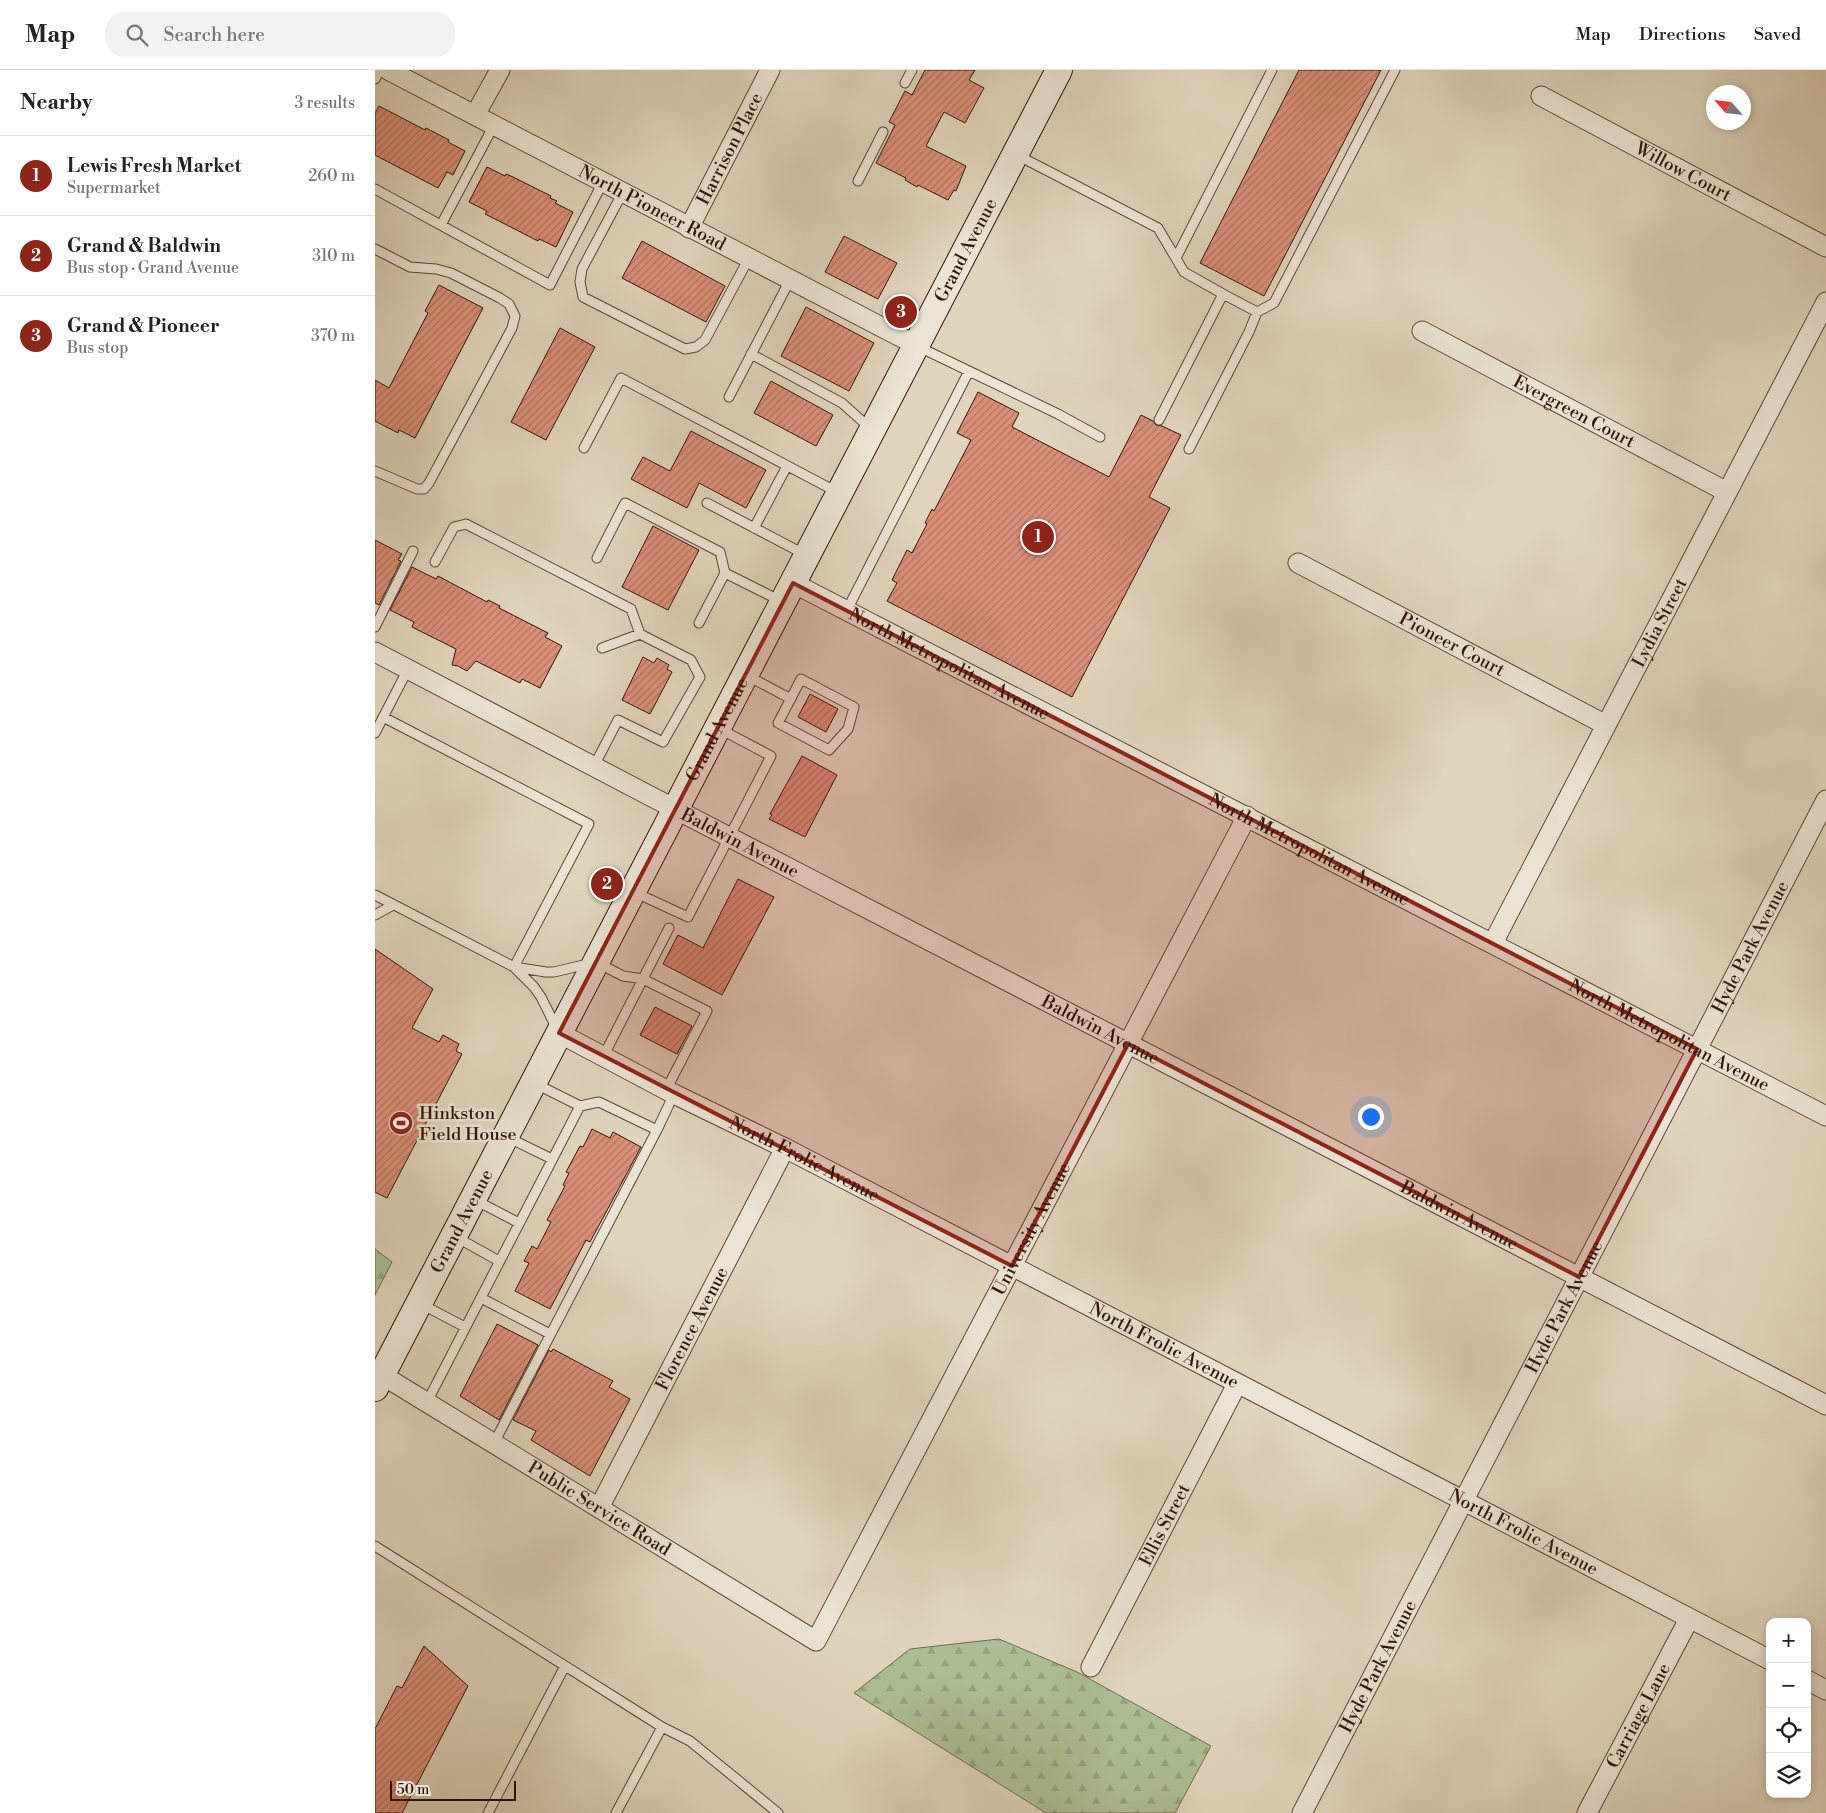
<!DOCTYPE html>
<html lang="en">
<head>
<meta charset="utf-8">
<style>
	:root { --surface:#fff; --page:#f2f2f2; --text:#222; --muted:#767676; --line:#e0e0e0; --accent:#8f2418 }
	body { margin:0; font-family:"Libre Bodoni",serif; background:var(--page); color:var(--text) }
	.controls { position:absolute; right:15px; bottom:15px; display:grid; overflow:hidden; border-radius:10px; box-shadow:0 2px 8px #0003 }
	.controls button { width:45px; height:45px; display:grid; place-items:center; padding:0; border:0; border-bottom:1px solid var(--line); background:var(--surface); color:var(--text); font:25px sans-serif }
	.compass { position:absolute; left:1331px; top:15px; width:45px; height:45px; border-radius:50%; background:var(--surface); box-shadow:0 2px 8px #0003; rotate:297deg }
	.scale { position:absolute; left:15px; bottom:12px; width:126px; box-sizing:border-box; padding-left:5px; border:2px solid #321509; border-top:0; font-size:14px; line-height:18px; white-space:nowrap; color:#321509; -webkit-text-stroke:4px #ebe3d3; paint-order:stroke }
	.you { position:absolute; left:995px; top:1046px; width:18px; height:18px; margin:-12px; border:4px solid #fff; border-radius:50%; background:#1a73e8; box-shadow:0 0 0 8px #1a73e833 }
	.badge { display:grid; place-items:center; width:32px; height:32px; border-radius:50%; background:var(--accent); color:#fff; font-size:16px; font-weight:700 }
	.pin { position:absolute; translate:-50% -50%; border:2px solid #fff; box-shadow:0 1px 5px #0006 }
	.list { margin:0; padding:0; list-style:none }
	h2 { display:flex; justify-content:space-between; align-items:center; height:65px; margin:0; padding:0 20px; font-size:21px }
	h2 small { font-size:16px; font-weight:400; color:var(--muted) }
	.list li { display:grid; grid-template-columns:32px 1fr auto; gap:15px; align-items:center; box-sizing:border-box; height:80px; padding:0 20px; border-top:1px solid var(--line) }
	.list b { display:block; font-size:19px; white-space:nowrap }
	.list p { margin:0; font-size:16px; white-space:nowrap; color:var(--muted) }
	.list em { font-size:16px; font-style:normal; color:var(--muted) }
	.icon { flex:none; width:28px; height:28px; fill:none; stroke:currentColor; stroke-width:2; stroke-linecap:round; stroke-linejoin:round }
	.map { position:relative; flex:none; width:1451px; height:1743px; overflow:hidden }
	header { display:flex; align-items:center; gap:30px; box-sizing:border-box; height:70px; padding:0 25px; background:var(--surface); border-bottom:1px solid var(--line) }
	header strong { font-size:24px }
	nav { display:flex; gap:28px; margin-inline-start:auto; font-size:18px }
	.search { width:350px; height:45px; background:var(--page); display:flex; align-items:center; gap:12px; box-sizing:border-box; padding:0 18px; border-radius:20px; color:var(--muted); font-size:19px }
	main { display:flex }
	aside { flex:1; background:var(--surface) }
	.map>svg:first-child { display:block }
</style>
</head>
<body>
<header>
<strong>Map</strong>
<div class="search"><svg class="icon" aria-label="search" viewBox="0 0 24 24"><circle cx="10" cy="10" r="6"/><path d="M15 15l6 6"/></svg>Search here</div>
<nav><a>Map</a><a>Directions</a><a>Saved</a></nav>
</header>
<main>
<aside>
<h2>Nearby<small>3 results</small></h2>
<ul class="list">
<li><span class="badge">1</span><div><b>Lewis Fresh Market</b><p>Supermarket</p></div><em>260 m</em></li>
<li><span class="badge">2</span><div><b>Grand &amp; Baldwin</b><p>Bus stop · Grand Avenue</p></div><em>310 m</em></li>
<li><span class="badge">3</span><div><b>Grand &amp; Pioneer</b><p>Bus stop</p></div><em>370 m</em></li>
</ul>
</aside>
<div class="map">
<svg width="1451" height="1743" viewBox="0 0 1451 1743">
	<defs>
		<pattern id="forest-firs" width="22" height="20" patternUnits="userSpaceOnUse" patternTransform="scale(1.25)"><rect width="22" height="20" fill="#adbe94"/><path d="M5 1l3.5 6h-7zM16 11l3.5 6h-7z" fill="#95a27e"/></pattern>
		<pattern id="building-hatch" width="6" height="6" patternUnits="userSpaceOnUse" patternTransform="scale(1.25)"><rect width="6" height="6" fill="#db9079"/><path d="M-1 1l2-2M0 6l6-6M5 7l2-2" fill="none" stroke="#b27461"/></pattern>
	</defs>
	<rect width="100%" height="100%" fill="#e0d4bc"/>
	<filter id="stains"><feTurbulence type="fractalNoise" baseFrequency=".004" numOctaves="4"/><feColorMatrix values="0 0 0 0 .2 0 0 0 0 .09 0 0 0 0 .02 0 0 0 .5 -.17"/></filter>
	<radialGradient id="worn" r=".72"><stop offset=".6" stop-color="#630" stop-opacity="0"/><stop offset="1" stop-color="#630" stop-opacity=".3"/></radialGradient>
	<path fill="url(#forest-firs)" stroke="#706a4e" d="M0,1179L17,1192L0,1225Z
		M624,1569L702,1602L836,1676L800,1743H671L479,1623L535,1579Z"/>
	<path fill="url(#building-hatch)" stroke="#321509" d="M550,0H600L594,10L609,18L590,53L569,42L551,76L591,96L581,121L579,120L573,130L543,115L542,117L530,110L531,108L501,93L520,55L514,52L530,21L537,25Z
		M924,0H1006L889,226L825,193Z
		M4,36L50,60L51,58L74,70L73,72L90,81L78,105L72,102L63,118L0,85V43Z
		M112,97L130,106L131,104L138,107L176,126L175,128L182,131L180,133L198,142L181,177L164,169L163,171L126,152L110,144L112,141L94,132Z
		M469,166L522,193L503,229L450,202Z
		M267,171L350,216L331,252L247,208Z
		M64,215L108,238L40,368L24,360L23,363L0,351V310L14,318L53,243L50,241Z
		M431,237L499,273L474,321L406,286Z
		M185,258L220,277L171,370L136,352Z
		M396,311L458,345L441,376L379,343Z
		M603,322L644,343L637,357L734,407L766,345L778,351L781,355L787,356L806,365L774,427L795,438L697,627L512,531L522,513L517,510L532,480L537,483L552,454L550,453L557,439L559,441L596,370L582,363Z
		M316,361L391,400L371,438L324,413L312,438L256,409L268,387L295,401Z
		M278,456L324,480L293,540L247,517Z
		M0,470L27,484L23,490L26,491L4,535L0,533Z
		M37,497L61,509L63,506L112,532L113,530L125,536L124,538L173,563L170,567L187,576L165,618L147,609L145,613L101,591L92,601L83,596L77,595L81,579L37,557L39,552L15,540Z
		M268,587L279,593L282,588L294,595L292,599L297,602L275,644L247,630Z
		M435,624L463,639L451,662L423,647Z
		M427,686L462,705L430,767L394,749L397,745L395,744Z
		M363,809L399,827L347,925L288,894L303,865L328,878Z
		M0,879L58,919L37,958L64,972L68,965L84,974L81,981L87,984L12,1128L0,1122Z
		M280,937L317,956L302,984L265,965Z
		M217,1059L235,1068L238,1062L266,1077L215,1172L211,1170L175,1239L140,1221L154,1193L149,1191L157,1176L162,1179L176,1152L172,1150L190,1116L188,1115L194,1103L191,1102L205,1076L208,1077Z
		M122,1254L163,1275L124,1350L85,1326Z
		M178,1279L238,1311L234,1317L255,1329L215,1406L156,1370L161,1361L138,1350L174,1280L176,1282Z
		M49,1576L93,1616L27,1743H0V1659L22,1616L27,1618Z"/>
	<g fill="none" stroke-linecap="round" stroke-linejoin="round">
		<g stroke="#5e4536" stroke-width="11">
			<path id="lane" d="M0,9L5,0
				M530,13L537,0
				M642,85L783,158L809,202L848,224L784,350
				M483,111L508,62
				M0,119L175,215L228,112
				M248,122L207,199L205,212L208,227L310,279L321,277L330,270L374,188
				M66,155L119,55
				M0,179L35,197L61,199L76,203L125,228L134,234L140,246L137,258L54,413L49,419H42L0,401
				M801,188L897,0
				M848,224L882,242L899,233L1020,0
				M544,277L683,344L725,367
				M376,284L467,333L496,359
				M354,327L415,210
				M209,378L246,308L462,422
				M814,379L874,262L882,242
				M332,433L429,484
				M379,458L412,396
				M222,488L250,433L345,482L350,503L406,531
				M60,492L79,457L91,454L256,539L265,564L316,590L325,607L288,672L243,650L219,696
				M472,540L594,301
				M324,553L350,503
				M0,557L38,481
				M227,578L265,564
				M373,606L416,629
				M426,609L479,637L473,659L454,680L403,653Z
				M8,647L214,754L139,897
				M0,663L33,599
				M259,822L313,847L396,686L345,659
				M0,825L139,897L159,917L166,927L182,959
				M0,845L18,835
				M139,897L171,902H179L221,892L248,906L268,909L332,941L291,1020
				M228,987L294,858
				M205,1036L224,1032L282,1060
				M132,1067L177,1089
				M100,1130L144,1153
				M81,1167L124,1191
				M106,1228L175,1264
				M46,1234L90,1257
				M52,1332L205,1036L161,1014
				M119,1373L282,1060L299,1024
				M0,1476L287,1657L315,1671L403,1743
				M113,1743L190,1596
				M241,1743L287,1657"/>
		</g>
		<g stroke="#5e4536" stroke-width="21">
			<g id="street">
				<path id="s1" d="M13,0L541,275"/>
				<path id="s2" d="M1166,26L1451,177"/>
				<path d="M100,45L125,0"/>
				<path id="s3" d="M314,158L395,0"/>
				<path id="s4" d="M1047,261L1352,422"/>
				<path id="s5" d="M923,493L1231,655"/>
				<path id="s6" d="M418,513L1451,1046"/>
				<path id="s7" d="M0,582L300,739L1451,1335"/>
				<path id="s8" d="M1118,873L1451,232"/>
				<path id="s9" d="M184,963L299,1024L410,1078L1395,1590"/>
				<path id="s10" d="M7,1305L441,1571L872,746"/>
				<path id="s11" d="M224,1438L410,1078"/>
				<path id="s12" d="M716,1597L862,1314"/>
				<path d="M1432,1610L1451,1620"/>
				<path id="s13" d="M927,1743L1451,730"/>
				<path id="s14" d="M1212,1743L1314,1549"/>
			</g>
		</g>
		<g stroke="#321509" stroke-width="28">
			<g id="secondary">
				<path id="s15" d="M0,1318L684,0"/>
			</g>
		</g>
		<use href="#lane" stroke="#ebe3d3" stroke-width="9"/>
		<use href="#street" stroke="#ebe3d3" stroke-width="19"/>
		<use href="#secondary" stroke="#ebe3d3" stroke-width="26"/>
	</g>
	<path fill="#8f2418" fill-opacity="0.2" stroke="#8f2418" stroke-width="4" stroke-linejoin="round" d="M418,513L1322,979L1204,1207L753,974L637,1196L184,963Z"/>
	<defs>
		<g id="stadium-disc" transform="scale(1.25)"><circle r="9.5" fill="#8f2418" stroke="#ebe3d3"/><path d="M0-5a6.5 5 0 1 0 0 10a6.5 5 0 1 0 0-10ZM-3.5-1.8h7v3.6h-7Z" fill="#fff"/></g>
	</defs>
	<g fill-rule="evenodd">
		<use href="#stadium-disc" x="26" y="1053"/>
	</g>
	<g text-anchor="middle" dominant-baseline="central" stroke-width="5" stroke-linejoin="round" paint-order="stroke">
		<g font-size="18" fill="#321509" stroke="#ebe3d3">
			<text stroke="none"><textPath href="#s3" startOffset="89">Harrison Place</textPath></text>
			<text stroke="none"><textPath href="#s2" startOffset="161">Willow Court</textPath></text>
			<text stroke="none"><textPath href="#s1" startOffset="298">North Pioneer Road</textPath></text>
			<text stroke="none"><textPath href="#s15" startOffset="1282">Grand Avenue</textPath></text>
			<text stroke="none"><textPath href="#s4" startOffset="172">Evergreen Court</textPath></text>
			<text stroke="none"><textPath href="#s8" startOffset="361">Lydia Street</textPath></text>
			<text stroke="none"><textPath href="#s5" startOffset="174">Pioneer Court</textPath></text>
			<text stroke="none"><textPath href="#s6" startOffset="176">North Metropolitan Avenue</textPath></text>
			<text stroke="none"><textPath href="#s15" startOffset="742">Grand Avenue</textPath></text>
			<text stroke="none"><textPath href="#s7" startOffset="412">Baldwin Avenue</textPath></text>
			<text stroke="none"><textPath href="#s6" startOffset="581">North Metropolitan Avenue</textPath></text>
			<text stroke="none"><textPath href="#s13" startOffset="975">Hyde Park Avenue</textPath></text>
			<text stroke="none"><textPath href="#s7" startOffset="818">Baldwin Avenue</textPath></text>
			<text stroke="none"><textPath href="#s6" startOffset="986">North Metropolitan Avenue</textPath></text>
			<text stroke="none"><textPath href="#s9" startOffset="276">North Frolic Avenue</textPath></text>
			<text stroke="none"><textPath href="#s7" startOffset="1222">Baldwin Avenue</textPath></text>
			<text stroke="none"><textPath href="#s15" startOffset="188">Grand Avenue</textPath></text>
			<text stroke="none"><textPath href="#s10" startOffset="974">University Avenue</textPath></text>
			<text stroke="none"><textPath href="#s13" startOffset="570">Hyde Park Avenue</textPath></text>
			<text stroke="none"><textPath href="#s11" startOffset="202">Florence Avenue</textPath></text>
			<text stroke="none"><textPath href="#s9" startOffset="681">North Frolic Avenue</textPath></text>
			<text stroke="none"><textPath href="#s10" startOffset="255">Public Service Road</textPath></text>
			<text stroke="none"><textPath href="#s12" startOffset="160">Ellis Street</textPath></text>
			<text stroke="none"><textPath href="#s9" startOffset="1086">North Frolic Avenue</textPath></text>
			<text stroke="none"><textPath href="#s13" startOffset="165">Hyde Park Avenue</textPath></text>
			<text stroke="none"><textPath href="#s14" startOffset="110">Carriage Lane</textPath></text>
		</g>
		<g font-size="18" fill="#321509" stroke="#ebe3d3" text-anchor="start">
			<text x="44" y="1043">Hinkston<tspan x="44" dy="21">Field House</tspan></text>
		</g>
	</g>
	<rect width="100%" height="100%" filter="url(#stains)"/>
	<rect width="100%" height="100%" fill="url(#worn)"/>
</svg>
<div class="controls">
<button>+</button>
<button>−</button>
<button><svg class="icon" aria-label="locate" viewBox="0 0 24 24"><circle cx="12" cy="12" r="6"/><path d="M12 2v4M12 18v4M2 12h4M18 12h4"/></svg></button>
<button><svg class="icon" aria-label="layers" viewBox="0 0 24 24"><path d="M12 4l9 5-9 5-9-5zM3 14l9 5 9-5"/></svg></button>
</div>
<svg class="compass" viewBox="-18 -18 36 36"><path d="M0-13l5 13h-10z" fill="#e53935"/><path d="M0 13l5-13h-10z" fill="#767676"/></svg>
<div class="scale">50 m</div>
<div class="you"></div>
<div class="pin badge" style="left:663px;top:467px">1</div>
<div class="pin badge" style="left:232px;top:814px">2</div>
<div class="pin badge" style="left:526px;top:242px">3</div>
</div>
</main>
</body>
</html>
